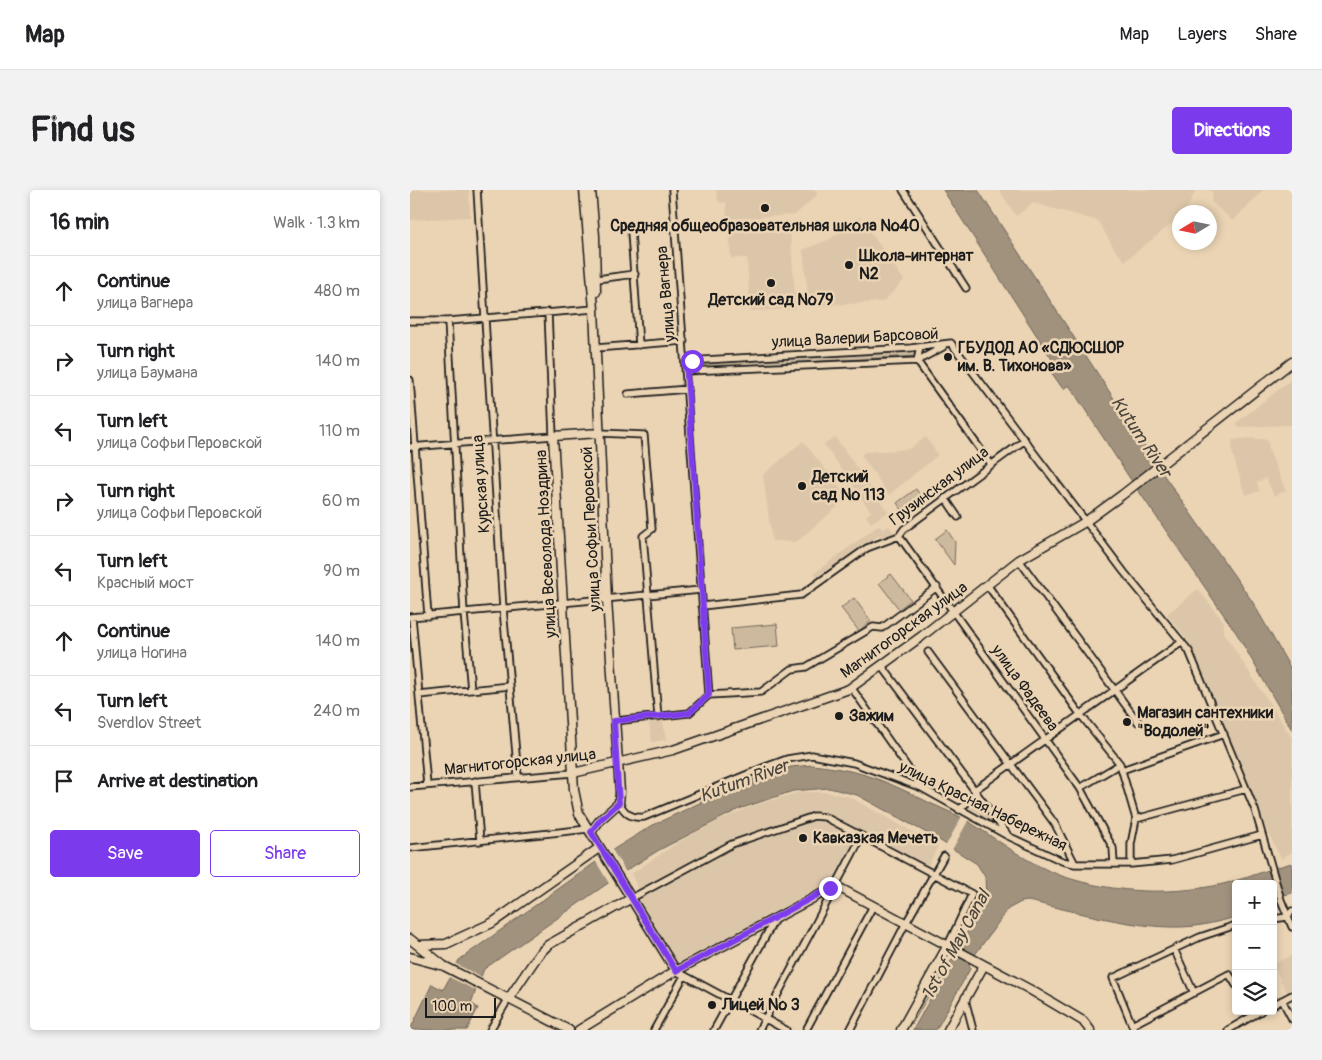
<!DOCTYPE html>
<html lang="en">
<head>
<meta charset="utf-8">
<style>
	:root { --surface:#fff; --page:#f2f2f2; --text:#202124; --muted:#757577; --line:#e0e0e0; --accent:#7c3aed }
	body { margin:0; font-family:Pangolin,sans-serif; background:var(--page); color:var(--text) }
	.controls { position:absolute; right:15px; bottom:15px; display:grid; overflow:hidden; border-radius:5px; box-shadow:0 2px 8px #0003 }
	.controls button { width:45px; height:45px; display:grid; place-items:center; padding:0; border:0; border-bottom:1px solid var(--line); background:var(--surface); color:var(--text); font:25px sans-serif }
	.compass { position:absolute; left:762px; top:15px; width:45px; height:45px; border-radius:50%; background:var(--surface); box-shadow:0 2px 8px #0003; rotate:260deg }
	.scale { position:absolute; left:15px; bottom:12px; width:71px; box-sizing:border-box; padding-left:5px; border:2px solid #1c1c1c; border-top:0; font-size:14px; line-height:18px; white-space:nowrap; color:#1c1c1c; -webkit-text-stroke:4px #ebd4b4; paint-order:stroke }
	.stop { position:absolute; width:15px; height:15px; margin:-11px; border:4px solid #7c3aed; border-radius:50%; background:#fff }
	.stop.end { background:#7c3aed; border-color:#fff; box-shadow:0 1px 5px #0008 }
	.list { margin:0; padding:0; list-style:none }
	h2 { display:flex; justify-content:space-between; align-items:center; height:65px; margin:0; padding:0 20px; font-size:21px }
	h2 small { font-size:16px; font-weight:400; color:var(--muted) }
	.list li { display:grid; grid-template-columns:32px 1fr auto; gap:15px; align-items:center; box-sizing:border-box; height:70px; padding:0 20px; border-top:1px solid var(--line) }
	.list b { display:block; font-size:19px; white-space:nowrap }
	.list p { margin:0; font-size:16px; white-space:nowrap; color:var(--muted) }
	.list em { font-size:16px; font-style:normal; color:var(--muted) }
	.actions { display:flex; gap:10px; padding:15px 20px }
	.actions a { flex:1; padding:11px 0; border:1px solid var(--accent); border-radius:5px; text-align:center; font-size:18px; color:var(--accent) }
	.actions .main { background:var(--accent); color:#fff }
	.icon { flex:none; width:28px; height:28px; fill:none; stroke:currentColor; stroke-width:2; stroke-linecap:round; stroke-linejoin:round }
	.map { position:relative; flex:none; width:882px; height:840px; overflow:hidden; border-radius:5px }
	header { display:flex; align-items:center; gap:30px; box-sizing:border-box; height:70px; padding:0 25px; background:var(--surface); border-bottom:1px solid var(--line) }
	header strong { font-size:24px }
	nav { display:flex; gap:28px; margin-inline-start:auto; font-size:18px }
	.intro { display:flex; align-items:center; justify-content:space-between; box-sizing:border-box; height:120px; padding:0 30px }
	h1 { margin:0; font-size:35px }
	.button { padding:12px 22px; border-radius:5px; background:var(--accent); color:#fff; font-size:18px; font-weight:700 }
	main { display:flex; gap:30px; padding:0 30px }
	aside { flex:1; background:var(--surface); border-radius:5px; box-shadow:0 2px 8px #0003 }
	.map>svg:first-child { display:block }
</style>
</head>
<body>
<header>
<strong>Map</strong>
<nav><a>Map</a><a>Layers</a><a>Share</a></nav>
</header>
<div class="intro"><h1>Find us</h1><a class="button">Directions</a></div>
<main>
<aside>
<h2>16 min<small>Walk · 1.3 km</small></h2>
<ul class="list">
<li><svg class="icon" aria-label="ahead" viewBox="0 0 24 24"><path d="M12 20V5M6 11l6-6 6 6"/></svg><div><b>Continue</b><p>улица Вагнера</p></div><em>480 m</em></li>
<li><svg class="icon" aria-label="right" viewBox="0 0 24 24"><path d="M7 20v-9h11M14 6l5 5-5 5"/></svg><div><b>Turn right</b><p>улица Баумана</p></div><em>140 m</em></li>
<li><svg class="icon" aria-label="left" viewBox="0 0 24 24"><path d="M17 20v-9H6M10 6l-5 5 5 5"/></svg><div><b>Turn left</b><p>улица Софьи Перовской</p></div><em>110 m</em></li>
<li><svg class="icon" aria-label="right" viewBox="0 0 24 24"><path d="M7 20v-9h11M14 6l5 5-5 5"/></svg><div><b>Turn right</b><p>улица Софьи Перовской</p></div><em>60 m</em></li>
<li><svg class="icon" aria-label="left" viewBox="0 0 24 24"><path d="M17 20v-9H6M10 6l-5 5 5 5"/></svg><div><b>Turn left</b><p>Красный мост</p></div><em>90 m</em></li>
<li><svg class="icon" aria-label="ahead" viewBox="0 0 24 24"><path d="M12 20V5M6 11l6-6 6 6"/></svg><div><b>Continue</b><p>улица Ногина</p></div><em>140 m</em></li>
<li><svg class="icon" aria-label="left" viewBox="0 0 24 24"><path d="M17 20v-9H6M10 6l-5 5 5 5"/></svg><div><b>Turn left</b><p>Sverdlov Street</p></div><em>240 m</em></li>
<li><svg class="icon" aria-label="arrive" viewBox="0 0 24 24"><path d="M6 21V4h12l-3 4 3 4H6"/></svg><div><b>Arrive at destination</b></div></li>
</ul>
<div class="actions"><a class="main">Save</a><a>Share</a></div>
</aside>
<div class="map">
<svg width="882" height="840" viewBox="0 0 882 840">
	<rect width="100%" height="100%" fill="#ebd4b4"/>
	<filter id="ink" filterUnits="userSpaceOnUse"><feTurbulence type="fractalNoise" baseFrequency=".02" numOctaves="2"/><feDisplacementMap in="SourceGraphic" scale="10" xChannelSelector="R" yChannelSelector="G"/><feConvolveMatrix kernelMatrix="1 2 1 2 8 2 1 2 1" color-interpolation-filters="sRGB"/></filter>
	<g filter="url(#ink)">
		<path fill="#dcc6a9" d="M0,0H59L60,27L0,30Z
			M306,0H406L407,5L385,25L317,29L316,12L309,13Z
			M589,0H786L780,13L773,22H769V28L715,71L705,60L688,31L623,13L606,26Z
			M798,0H853L823,31L801,12L803,2Z
			M450,27L494,90L473,112L399,116L393,60L420,49Z
			M380,39L386,119L340,121L337,68H321L319,43Z
			M882,189V235L829,237L826,233Z
			M425,247L478,322L461,333L456,326L461,322L414,254Z
			M516,247L528,265L479,305L451,265L455,262L499,259Z
			M840,248L858,250L859,260L876,301L864,306L856,288L847,293L850,301L835,305L822,262V250Z
			M393,251L438,308L386,352L362,351L353,285Z
			M469,335L473,340L479,336L484,343L473,350L469,345L409,390L404,383Z
			M788,399L814,432V443L882,548V662L871,669L842,609L786,468L777,450L757,424Z
			M253,531L256,550L242,552L239,533Z
			M563,599L589,638L551,614L559,609Z
			M389,602H417L440,607L528,656L517,678L412,623H403L311,657L230,702L221,684L264,655L299,635L342,616Z
			M403,629L415,630L445,647L426,689L265,775L226,709L323,655Z
			M882,765V803L878,805L863,774Z"/>
		<path fill="#cdb99e" stroke="#746a5d" d="M507,159V166L285,178V173Z
			M506,299L515,312L496,325L487,313Z
			M537,340L545,352L544,375L525,349Z
			M481,384L501,410L489,419L469,393Z
			M444,408L461,431L449,441L431,418Z
			M367,434L369,456L323,460L321,438Z
			M531,774L536,776L502,834L500,832Z"/>
		<path fill="#a1927e" stroke="#6c6357" d="M533,0H568L755,287L842,411L882,481V540L827,444L719,287L659,195L653,199L639,179L645,174Z
			M402,575C452,580 476,591 520,613C533,619 548,625 561,633C591,652 618,674 652,686C705,704 767,706 821,692C841,687 861,678 882,673V703L863,708V694H826V727C815,730 803,733 792,735C740,744 669,722 618,711L611,712L598,719L559,773L560,779L526,840H503L576,708L575,687L567,674L524,647L447,605L419,598L383,601L329,619L249,660L217,680L74,779L61,813L68,818L57,840H0L22,794L33,800L49,770L204,659L243,635L336,591L381,577Z"/>
		<path fill="#ebd4b4" d="M552,626L559,629L542,660L535,657Z
			M201,658L217,684L200,695L185,670Z
			M44,773L74,788L69,802L37,786Z"/>
		<g fill="none" stroke-linecap="round" stroke-linejoin="round">
			<g stroke="#1c1c1c" stroke-width="9">
				<path id="minor" d="M67,0L93,419L108,586
					M262,0L299,505
					M493,0L556,98
					M221,42L229,155
					M187,89L225,84
					M0,131H38L184,119
					M38,131L54,423L61,500
					M510,157L507,171L581,274
					M186,158L274,151
					M276,171L501,158L541,153L714,382L779,461L845,620L871,710L882,737
					M277,181L507,171L533,157
					M0,190L18,426
					M218,204L278,199
					M190,243L234,245L242,339L233,346L248,527
					M0,257L143,246L138,122
					M535,308L548,327
					M489,346L670,598L703,658L704,674
					M609,370L728,532
					M578,396L670,524L710,574L726,629L721,654V674
					M292,416L391,405L457,358L489,346L494,339L615,250
					M0,427L291,400
					M2,427L17,595
					M518,462L645,634L665,674
					M472,476L597,644
					M441,497L512,598
					M9,505L100,496
					M205,531L279,523L299,505L351,502L382,479L396,477L463,437L472,438L527,397
					M712,580L814,544
					M65,591L70,651
					M0,597L163,583
					M670,598L710,574
					M566,599L772,452
					M209,613C215,623 221,629 234,627L355,577L377,569L402,565L444,573L512,598L598,646L652,671L665,674H721L762,670L852,645
					M549,620L563,607L566,599
					M726,629L836,599
					M0,658L178,639
					M220,709L322,654L404,626L415,627L562,704L538,755
					M877,727L882,721
					M863,729L877,727
					M764,759L784,803
					M266,781L376,840
					M555,809L563,840
					M872,810L882,829
					M863,815L882,805
					M722,835L819,784L826,795
					M80,840L99,808
					M244,840L274,786
					M304,840L365,729
					M349,840L452,646
					M396,840L463,716
					M440,840L496,733L534,666
					M724,840L703,788L790,747L826,735
					M818,840L851,821"/>
			</g>
			<g stroke="#1c1c1c" stroke-width="11">
				<path id="major" d="M174,0L184,119L197,410L210,602L209,613L190,630L181,642
					M181,0L185,46L186,102
					M190,243L143,246L164,600L169,624L266,781
					M163,583L263,560L439,499L512,446L609,370L675,332L712,305L882,172
					M0,749L34,776L159,840
					M9,755L36,754L82,733L189,658
					M0,767L30,775
					M99,808L129,764L138,755L220,709
					M169,840L262,783L426,696L619,799L673,831L680,840
					M491,840L538,755
					M538,840L574,775"/>
			</g>
			<use href="#minor" stroke="#ebd4b4" stroke-width="5.5"/>
			<use href="#major" stroke="#ebd4b4" stroke-width="8"/>
		</g>
	</g>
	<g fill="none" stroke-linecap="round" stroke-linejoin="round" filter="url(#ink)">
		<path stroke="#7c3aed" stroke-width="6" d="M282,171H276L299,505L279,523L204,531L209,613L190,630L181,642L266,781L420,698"/>
	</g>
	<g fill="#1c1c1c" stroke="#ebd4b4" stroke-width="2">
		<circle cx="355" cy="18" r="5"/>
		<circle cx="439" cy="75" r="5"/>
		<circle cx="361" cy="93" r="5"/>
		<circle cx="538" cy="167" r="5"/>
		<circle cx="392" cy="296" r="5"/>
		<circle cx="429" cy="526" r="5"/>
		<circle cx="717" cy="532" r="5"/>
		<circle cx="393" cy="648" r="5"/>
		<circle cx="302" cy="815" r="5"/>
	</g>
	<g text-anchor="middle" dominant-baseline="central" stroke-width="5" stroke-linejoin="round" paint-order="stroke">
		<g font-size="16" font-weight="bold" fill="#1c1c1c" stroke="#ebd4b4" text-anchor="start">
			<text x="355" y="36" text-anchor="middle">Средняя общеобразовательная школа №40</text>
			<text x="449" y="66">Школа-интернат<tspan x="449" dy="18">N2</tspan></text>
			<text x="361" y="110" text-anchor="middle">Детский сад №79</text>
			<text x="548" y="158">ГБУДОД АО «СДЮСШОР<tspan x="548" dy="18">им. В. Тихонова»</tspan></text>
			<text x="402" y="287">Детский<tspan x="402" dy="18">сад № 113</tspan></text>
			<text x="727" y="523">Магазин сантехники<tspan x="727" dy="18">"Водолей"</tspan></text>
			<text x="439" y="526">Зажим</text>
			<text x="403" y="648">Кавказкая Мечеть</text>
			<text x="312" y="815">Лицей № 3</text>
		</g>
		<g font-size="16" fill="#1c1c1c" stroke="#ebd4b4">
			<text transform="translate(256 104) rotate(-95)">улица Вагнера</text>
			<text transform="translate(445 148) rotate(-3)">улица Валерии Барсовой</text>
			<text transform="translate(71 294) rotate(-94)">Курская улица</text>
			<text transform="translate(529 296) rotate(-37)">Грузинская улица</text>
			<text transform="translate(181 339) rotate(-93)">улица Софьи Перовской</text>
			<text transform="translate(136 354) rotate(-93)">улица Всеволода Ноздрина</text>
			<text transform="translate(494 440) rotate(-36)">Магнитогорская улица</text>
			<text transform="translate(615 498) rotate(54)">улица Фадеева</text>
			<text transform="translate(110 572) rotate(-6)">Магнитогорская улица</text>
			<text transform="translate(573 616) rotate(26)">улица Красная Набережная</text>
		</g>
		<g font-size="18" font-style="italic" fill="#4b453e" stroke="#ebd4b4">
			<text transform="translate(731 247) rotate(56)">Kutum River</text>
			<text transform="translate(334 591) rotate(-20)">Kutum River</text>
			<text transform="translate(546 755) rotate(-61)">1st of May Canal</text>
		</g>
	</g>
</svg>
<div class="controls">
<button>+</button>
<button>−</button>
<button><svg class="icon" aria-label="layers" viewBox="0 0 24 24"><path d="M12 4l9 5-9 5-9-5zM3 14l9 5 9-5"/></svg></button>
</div>
<svg class="compass" viewBox="-18 -18 36 36"><path d="M0-13l5 13h-10z" fill="#e53935"/><path d="M0 13l5-13h-10z" fill="#757577"/></svg>
<div class="scale">100 m</div>
<div class="stop" style="left:282px;top:171px"></div>
<div class="stop end" style="left:420px;top:698px"></div>
</div>
</main>
</body>
</html>
